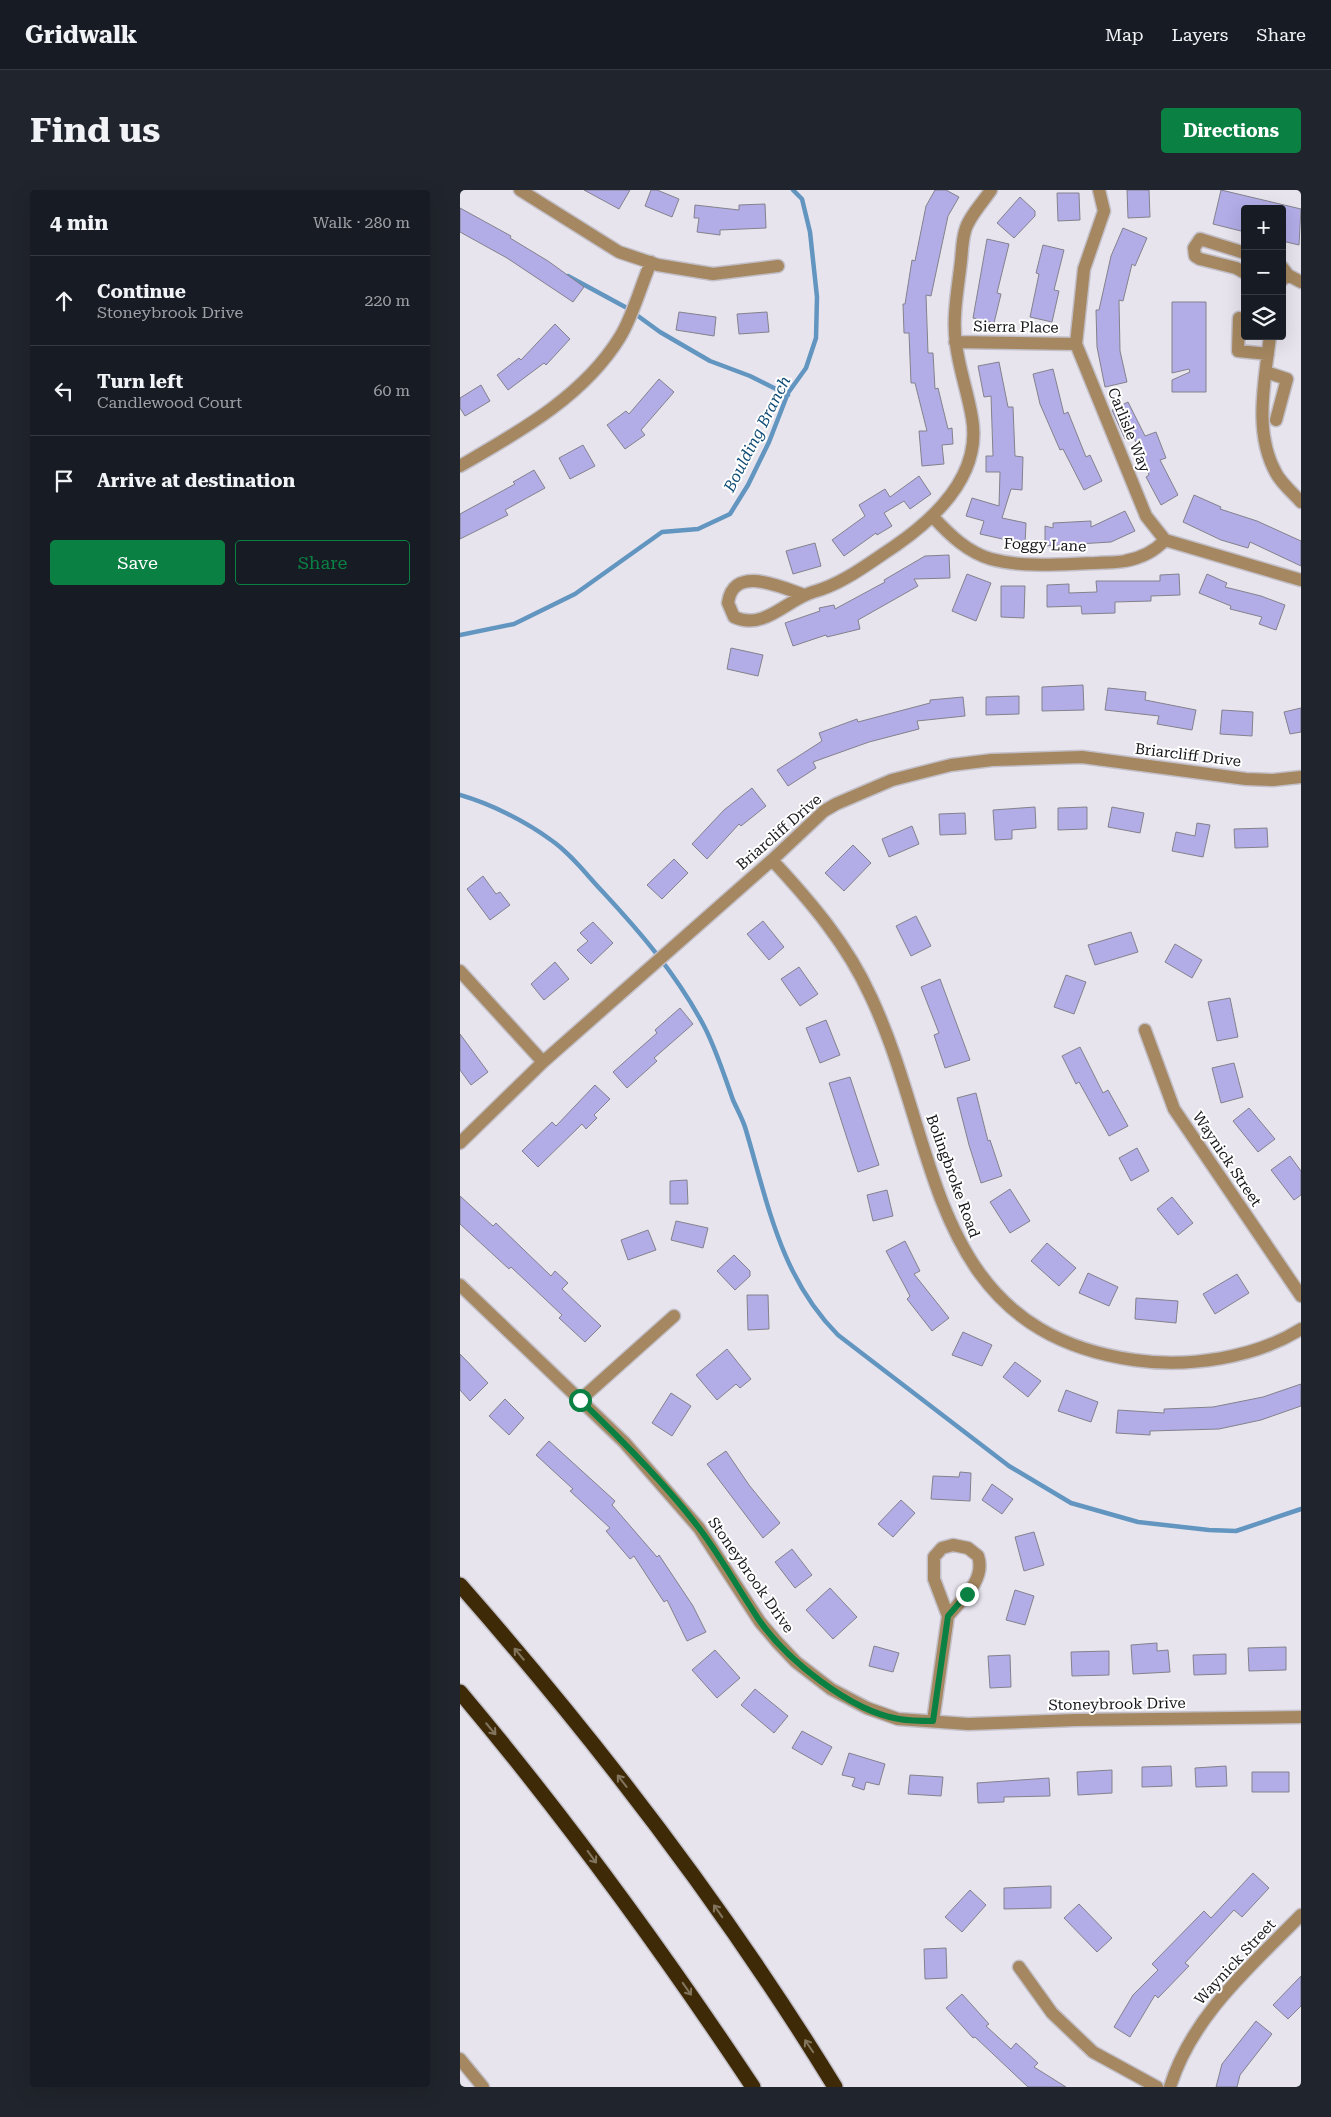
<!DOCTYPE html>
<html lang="en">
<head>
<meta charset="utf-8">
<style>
	:root { --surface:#171b24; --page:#20242c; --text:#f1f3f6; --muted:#9ea1a6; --line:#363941; --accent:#0b8043 }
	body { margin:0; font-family:"Roboto Serif",serif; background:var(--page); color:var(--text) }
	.controls { position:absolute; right:15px; top:15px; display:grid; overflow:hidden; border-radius:5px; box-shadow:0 5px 20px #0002 }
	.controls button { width:45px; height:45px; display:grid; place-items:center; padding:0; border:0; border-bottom:1px solid var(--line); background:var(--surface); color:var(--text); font:25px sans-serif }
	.stop { position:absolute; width:15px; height:15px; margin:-11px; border:4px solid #0b8043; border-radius:50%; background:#fff }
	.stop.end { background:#0b8043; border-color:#fff; box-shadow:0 1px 5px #0008 }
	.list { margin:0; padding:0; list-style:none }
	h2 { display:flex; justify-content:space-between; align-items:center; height:65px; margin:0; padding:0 20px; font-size:21px }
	h2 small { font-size:16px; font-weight:400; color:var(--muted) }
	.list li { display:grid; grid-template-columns:32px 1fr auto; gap:15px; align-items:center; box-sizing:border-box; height:90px; padding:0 20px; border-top:1px solid var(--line) }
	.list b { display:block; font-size:19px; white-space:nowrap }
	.list p { margin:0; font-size:16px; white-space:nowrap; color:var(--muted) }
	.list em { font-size:16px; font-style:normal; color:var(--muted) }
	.actions { display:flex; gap:10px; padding:15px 20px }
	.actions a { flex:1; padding:11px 0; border:1px solid var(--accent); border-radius:5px; text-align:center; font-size:18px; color:var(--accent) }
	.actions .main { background:var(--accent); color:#fff }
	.icon { flex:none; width:28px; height:28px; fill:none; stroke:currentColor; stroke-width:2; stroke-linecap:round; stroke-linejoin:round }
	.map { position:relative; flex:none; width:841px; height:1897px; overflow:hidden; border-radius:5px }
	header { display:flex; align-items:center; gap:30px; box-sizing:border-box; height:70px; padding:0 25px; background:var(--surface); border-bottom:1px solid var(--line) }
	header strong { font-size:24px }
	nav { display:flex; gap:28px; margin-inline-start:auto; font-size:18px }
	.intro { display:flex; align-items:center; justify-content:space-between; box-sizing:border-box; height:120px; padding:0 30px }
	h1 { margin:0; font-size:35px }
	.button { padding:12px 22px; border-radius:5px; background:var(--accent); color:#fff; font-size:18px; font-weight:700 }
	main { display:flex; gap:30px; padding:0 30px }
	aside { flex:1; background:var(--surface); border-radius:5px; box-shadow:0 5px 20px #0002 }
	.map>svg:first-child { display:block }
</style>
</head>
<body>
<header>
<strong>Gridwalk</strong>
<nav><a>Map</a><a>Layers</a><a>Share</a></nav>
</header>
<div class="intro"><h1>Find us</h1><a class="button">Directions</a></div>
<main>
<aside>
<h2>4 min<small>Walk · 280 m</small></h2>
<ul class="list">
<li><svg class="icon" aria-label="ahead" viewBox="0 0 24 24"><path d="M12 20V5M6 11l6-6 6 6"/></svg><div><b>Continue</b><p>Stoneybrook Drive</p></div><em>220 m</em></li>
<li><svg class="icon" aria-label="left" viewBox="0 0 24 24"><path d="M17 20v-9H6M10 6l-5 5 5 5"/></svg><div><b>Turn left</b><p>Candlewood Court</p></div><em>60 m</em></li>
<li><svg class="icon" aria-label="arrive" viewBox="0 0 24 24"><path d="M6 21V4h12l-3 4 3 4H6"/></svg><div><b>Arrive at destination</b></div></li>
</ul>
<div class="actions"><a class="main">Save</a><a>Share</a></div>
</aside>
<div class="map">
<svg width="841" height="1897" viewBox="0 0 841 1897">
	<rect width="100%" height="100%" fill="#e7e4ee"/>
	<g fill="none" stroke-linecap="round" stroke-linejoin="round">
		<path stroke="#6295bf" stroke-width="4.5" d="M108,86L167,118L200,142L250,171L290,186L328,205
			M0,445L54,434L115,404L202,342L238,339L270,324L288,295L309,252L328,203L346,178L356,148L357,107L350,42L342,9L333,0
			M0,605C31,614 65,631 91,650C110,663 126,684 142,701C181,743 217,785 244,836C256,859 264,885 273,910C277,919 282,928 285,937C308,1013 320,1087 378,1145L549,1276L611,1313L678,1332L749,1340L776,1341L841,1319"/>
	</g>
	<path fill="#b2ace7" stroke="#83828c" d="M124,0H170L159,19Z
		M191,0H197L219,9L212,27L185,16Z
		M475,0H486L499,7L488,26L471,106L466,105L468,163H473L475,199L478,198L488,239L492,238L493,254L482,255L484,274L462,276L459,241H467L455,193H451L449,143H444L443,114H445L452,70L455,71L466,16Z
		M667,0H689L690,27L668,28Z
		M761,0L841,19L839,55L822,51V19H785V42L753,34Z
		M597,3H619L620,30L598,31Z
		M560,7L575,21V26L554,48L537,33Z
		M305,14L306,38L260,40V45L237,42L239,28H234L235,15L279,20V15Z
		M0,18L51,46L50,48L88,71L124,97L113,112L47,68L0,42Z
		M663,38L687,48L675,76L672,74L663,111L659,110L660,161L667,192L645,197L637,157L636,120H639L651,66Z
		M527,49L549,54L537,103L541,104L534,133L513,128Z
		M583,55L604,60L594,100L599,101L592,132L570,127L579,84L576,83Z
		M712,112H746V202H712V190L730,182L729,179L712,183Z
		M219,122L256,127L254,146L216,140Z
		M307,122L309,142L279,144L277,124Z
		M95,134L110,149L86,175L84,173L48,200L37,185L59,168L61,170Z
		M539,172L548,217H553L555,266L563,267L562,300L551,299L542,328L566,333L565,354L520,344L524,331L506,326L512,308L539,316L540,282H526V266H533L531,206L524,207L518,176Z
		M593,179L604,224L608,222L626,267L630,265L642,291L624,300L603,259L600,260L580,214L573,184Z
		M199,189L214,202L181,240L185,245L165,259L147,235L166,221L169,224Z
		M21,195L30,211L5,226L0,218V208Z
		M668,212L685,246L696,242L706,268L700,270L718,305L701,315L686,287L689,285L673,245L665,249L652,220Z
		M123,255L135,276L110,289L99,268Z
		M74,280L85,298L45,320L48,325L0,349V324L55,294L53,292Z
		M459,286L471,304L450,319L444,311L424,323L432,336L417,345L416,343L384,366L372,350L405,326L399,315L425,299L430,307Z
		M734,305L761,317L760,319L797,331L841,351V376L790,352L788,358L761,350L723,332Z
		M665,321L675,341L651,352L585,356V336L593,338V333L631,331V337Z
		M355,353L361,376L333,384L326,361Z
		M489,365L490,388L454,389L458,396L398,430L400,439L367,447L366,445L333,456L325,433L360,421L359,418L374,415L375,419L425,392L424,390L465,366Z
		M507,384L531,393L516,431L492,421Z
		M719,384L720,405L691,406V411L655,412V423L622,424L621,416L587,417V395L609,394V403L637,402L636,391H700V385Z
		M747,384L767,393L765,397L801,406L825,415L816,440L799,434L802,427L770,419L771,416L739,403Z
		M541,396H565L564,428L541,427Z
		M271,458L303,465L298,486L267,479Z
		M623,495L624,520L582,521V497Z
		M648,498L686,502L685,510L736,520L732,540L697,534L699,526L645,520Z
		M559,506V524L526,525V507Z
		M503,507L505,526L457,531L459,539L409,552L353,572L356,578L328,596L317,580L362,551L359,543L397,529L398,532L470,513V510Z
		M841,518V542L830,544L824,522Z
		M762,520L793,522L792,546L760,544Z
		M292,598L306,616L281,636L279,634L247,669L232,654L264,620Z
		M575,617L576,638L552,640V649L535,650L533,620Z
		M627,617V639L598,640V618Z
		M652,617L684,623L680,643L648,637Z
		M505,623L506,644L480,645L479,624Z
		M737,633L750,635L743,667L712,661L716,642L735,646Z
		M452,636L459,654L429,667L422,649Z
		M807,638L808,657L775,658L774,639Z
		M393,655L411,673L384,701L365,683Z
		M214,669L228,683L202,709L187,695Z
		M23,686L36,704L40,702L50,715L30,730L7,699Z
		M456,726L471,756L451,766L436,736Z
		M303,731L324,757L309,770L287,744Z
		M133,732L153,753L131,774L117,760L128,751L120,743Z
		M671,742L678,762L635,775L628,755Z
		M715,754L742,770L732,788L705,772Z
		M95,772L109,789L84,810L71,794Z
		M339,777L358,804L340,816L321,789Z
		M606,785L626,792L614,824L594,817Z
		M480,789L510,870L485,878L474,845L479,843L461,797Z
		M770,808L778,847L757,851L748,812Z
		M220,818L233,834L194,868L197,871L167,898L153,882L197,843L195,840Z
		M366,830L380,865L360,873L346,838Z
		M0,844L28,882L11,895L0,880Z
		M620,857L643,903L648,900L668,936L649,946L619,892L616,894L602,866Z
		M774,873L783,907L761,913L752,878Z
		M390,887L419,975L398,982L369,893Z
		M135,895L150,909L134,925L137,928L126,939L122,934L78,977L62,961L92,932L96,936Z
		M516,903L528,951L530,950L542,986L521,993L509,955L497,908Z
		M789,918L815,949L798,962L773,931Z
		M677,958L689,981L671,991L659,968Z
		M830,966L841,981V1005L834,1010L811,980Z
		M227,990L228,1014H210V991Z
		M550,999L570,1031L550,1043L530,1012Z
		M427,1000L433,1026L413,1031L407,1005Z
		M0,1006L33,1036L36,1033L91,1086L95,1081L108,1093L102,1099L141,1136L125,1152L99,1128L102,1125L51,1077L49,1079L0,1034Z
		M712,1007L733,1033L718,1045L697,1019Z
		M216,1031L248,1038L243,1058L211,1050Z
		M188,1040L196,1060L168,1070L161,1050Z
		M445,1051L460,1081L454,1084L489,1128L472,1141L447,1109L450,1106L426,1061Z
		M587,1053L616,1078L599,1096L571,1071Z
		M274,1065L290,1081V1086L275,1100L257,1081Z
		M628,1083L658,1097L649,1116L619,1103Z
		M777,1084L789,1103L755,1124L743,1104Z
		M287,1105H308L309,1139L288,1140Z
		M676,1108L718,1111L716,1133L675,1129Z
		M503,1142L532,1155L522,1176L492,1165Z
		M267,1159L291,1189L280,1198L276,1194L257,1210L236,1185Z
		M0,1164L28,1193L10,1211L0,1200Z
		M555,1172L581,1191L568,1207L543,1187Z
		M841,1194V1216L801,1230L759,1239L690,1241V1245L656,1243L658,1220L704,1223V1219L753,1217L803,1207Z
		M606,1200L638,1212L631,1232L598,1221Z
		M211,1203L231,1216L212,1246L192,1233Z
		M45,1209L64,1228L49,1245L29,1226Z
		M89,1251L155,1311L152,1315L197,1367L199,1365L233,1416L246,1442L227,1451L207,1410L204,1412L174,1366L170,1369L146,1341L150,1338L110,1301L113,1299L76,1265Z
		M266,1261L289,1295L320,1333L303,1348L247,1274Z
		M500,1282L511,1283L510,1311L471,1309L473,1286L499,1287Z
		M532,1294L553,1309L542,1324L522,1310Z
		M441,1310L455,1323L433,1347L418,1334Z
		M574,1342L584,1375L564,1381L555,1347Z
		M332,1359L352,1385L335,1398L315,1372Z
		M370,1398L397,1427L373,1449L346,1420Z
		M555,1400L574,1406L565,1435L546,1430Z
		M697,1453V1461L708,1460L710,1482L673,1484L671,1455Z
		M414,1456L439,1463L433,1482L409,1476Z
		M826,1457V1480L789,1481L788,1458Z
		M255,1460L280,1488L257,1508L232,1480Z
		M649,1461V1485L612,1486L611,1462Z
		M766,1464V1484L734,1485L733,1465Z
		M550,1465L551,1497L530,1498L528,1466Z
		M295,1499L328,1526L314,1543L281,1515Z
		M342,1541L372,1557L362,1575L332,1558Z
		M389,1563L425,1574L419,1595L406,1592L404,1600L392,1596L395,1588L382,1585Z
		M711,1576L712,1596L682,1597V1577Z
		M766,1576L767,1596L736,1597L735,1578Z
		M652,1580V1603L618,1605L617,1582Z
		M792,1582H829V1602H792Z
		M450,1585L483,1587L481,1606L448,1604Z
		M589,1588L590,1606L544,1607V1612L518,1613L517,1593Z
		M793,1683L809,1698L782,1727L774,1720L725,1773L729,1776L698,1808L695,1805L670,1847L654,1837L673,1805L698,1780L692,1774L744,1721L751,1728Z
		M591,1696V1718L544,1719V1698Z
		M510,1700L526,1715L502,1742L485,1727Z
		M619,1714L652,1748L637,1762L604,1728Z
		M486,1758L487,1788L465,1789L464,1759Z
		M841,1786V1816L828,1829L813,1815Z
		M502,1804L529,1834L526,1836L551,1859L556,1853L578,1873L574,1877L606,1897H568L515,1847L513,1848L486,1818Z
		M796,1831L812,1844L780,1885L777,1897H756L762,1874Z"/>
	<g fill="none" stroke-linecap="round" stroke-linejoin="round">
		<g stroke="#c2bfc8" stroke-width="15">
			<path id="minor" d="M60,0L159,62L198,75L253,84L318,76
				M639,0L644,21L624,79L616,154L686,326L705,350L841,390
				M785,63L740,49L734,58L735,66L740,69L776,78L785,83
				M822,77L828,85L822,90
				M828,85L841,92
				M779,128L778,161L808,164
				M810,146C805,190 793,242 816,283C821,293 833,303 841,312
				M495,152L616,154
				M806,182L827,189L816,230
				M0,276C59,242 124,206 160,147C173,126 181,95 191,72
				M473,327C490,345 507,362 531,369C564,378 602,374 635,373C644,372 656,373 665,371C681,368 695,361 705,350
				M344,405C321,397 273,374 268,413L274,427C304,441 326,410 353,402C383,394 409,373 435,356C477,327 522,284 512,228C508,203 499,179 496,154C492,128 498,98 501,71C502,62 502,51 505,41C508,28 523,12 531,0
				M312,670C351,712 387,754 411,807C481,956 467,1140 674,1170C728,1178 795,1168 841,1139
				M0,781L83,872
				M685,840L714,919L841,1106
				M0,953L83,872L312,670L364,621L376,614L432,590L491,575L532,570L622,567L786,589L813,590L841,587
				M0,1095L164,1252L239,1338L300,1432L317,1452L336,1472L371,1499L407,1518L438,1529L508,1534L615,1530L841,1527
				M120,1210L214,1126
				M473,1531L488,1426L474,1389V1367L482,1358L493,1355L508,1358L518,1366C526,1390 502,1409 488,1426
				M559,1777L592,1823L633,1862L697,1897
				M0,1869L23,1897
				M710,1897C732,1826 790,1777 841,1725"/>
		</g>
		<g stroke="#c2bfc8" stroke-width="18">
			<path id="highway" d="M0,1395C138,1552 266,1719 375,1897
				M0,1502C106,1628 202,1760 293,1897"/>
		</g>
		<use href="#minor" stroke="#a58861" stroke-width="12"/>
		<use href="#highway" stroke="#3f2a07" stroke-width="15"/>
	</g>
	<defs><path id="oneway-shaft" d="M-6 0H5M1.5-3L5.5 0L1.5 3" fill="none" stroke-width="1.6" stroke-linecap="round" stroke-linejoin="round" transform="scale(1.25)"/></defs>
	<g stroke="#82755e">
		<use href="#oneway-shaft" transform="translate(59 1464) rotate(-130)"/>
		<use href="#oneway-shaft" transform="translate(31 1539) rotate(50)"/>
		<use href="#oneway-shaft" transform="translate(162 1591) rotate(-128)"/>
		<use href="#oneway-shaft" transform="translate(132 1667) rotate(54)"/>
		<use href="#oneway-shaft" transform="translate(258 1721) rotate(-125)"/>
		<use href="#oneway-shaft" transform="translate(227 1799) rotate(55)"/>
		<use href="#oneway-shaft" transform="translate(349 1856) rotate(-124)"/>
	</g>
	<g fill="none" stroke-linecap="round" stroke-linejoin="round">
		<path stroke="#0b8043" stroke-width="6" d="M120,1210C162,1250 204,1292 239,1338C261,1367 279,1400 299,1430C327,1470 390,1521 439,1529C450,1531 462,1531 473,1531L488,1426L507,1404"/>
	</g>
	<g text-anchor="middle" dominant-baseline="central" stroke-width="4" stroke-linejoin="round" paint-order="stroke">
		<g font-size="15" fill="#17161a" stroke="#fff">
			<text transform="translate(556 137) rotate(1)">Sierra Place</text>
			<text transform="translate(669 240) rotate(68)">Carlisle Way</text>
			<text transform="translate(585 355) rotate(2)">Foggy Lane</text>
			<text transform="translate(728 565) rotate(7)">Briarcliff Drive</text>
			<text transform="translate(319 642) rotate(-41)">Briarcliff Drive</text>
			<text transform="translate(767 969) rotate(56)">Waynick Street</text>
			<text transform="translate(493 986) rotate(70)">Bolingbroke Road</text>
			<text transform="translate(291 1385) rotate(55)">Stoneybrook Drive</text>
			<text transform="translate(657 1514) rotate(-1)">Stoneybrook Drive</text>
			<text transform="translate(775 1772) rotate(-47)">Waynick Street</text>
		</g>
		<g font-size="16" font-style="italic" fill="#114d76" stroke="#fff">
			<text transform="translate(297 244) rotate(-63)">Boulding Branch</text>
		</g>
	</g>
</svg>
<div class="controls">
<button>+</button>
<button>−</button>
<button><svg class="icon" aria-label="layers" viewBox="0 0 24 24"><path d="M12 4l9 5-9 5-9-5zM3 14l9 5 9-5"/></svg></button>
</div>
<div class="stop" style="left:120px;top:1210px"></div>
<div class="stop end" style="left:507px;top:1404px"></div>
</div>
</main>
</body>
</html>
